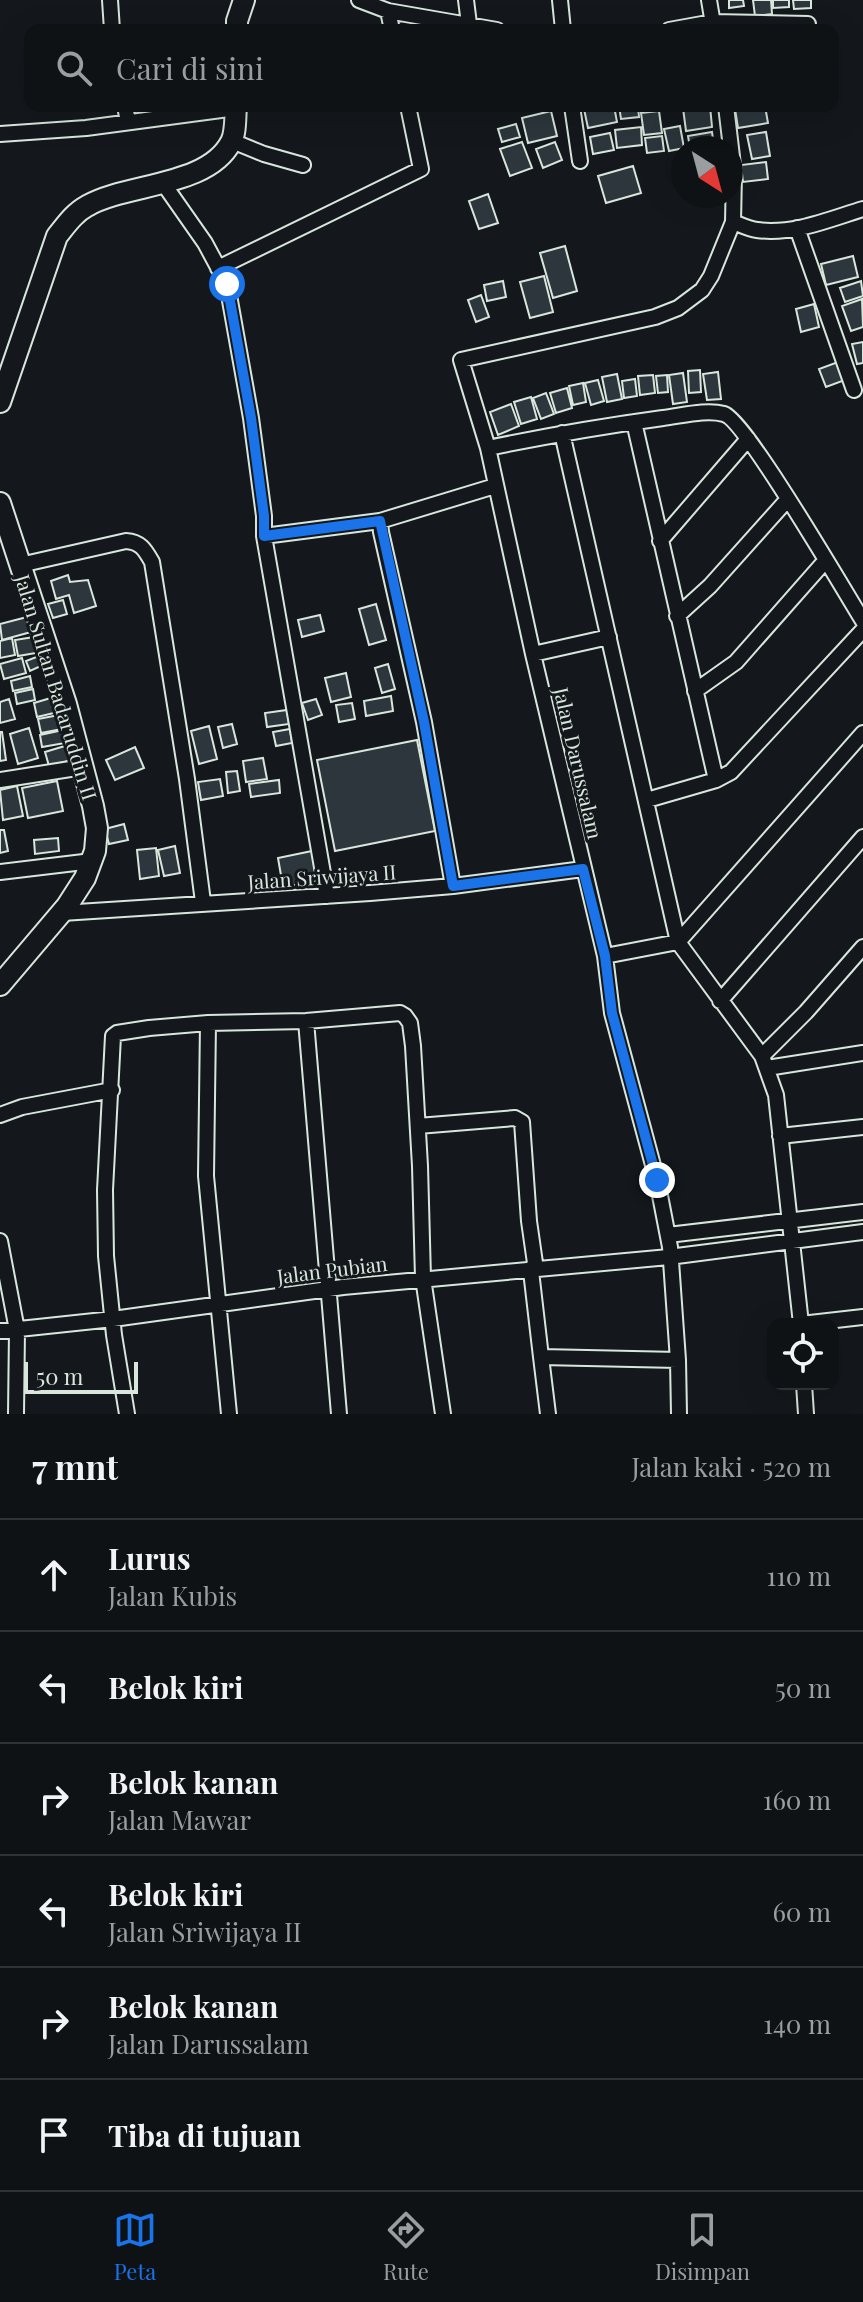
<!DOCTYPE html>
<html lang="id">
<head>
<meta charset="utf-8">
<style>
	:root { --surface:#0f1215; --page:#1d2022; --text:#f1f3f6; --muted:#9b9ea0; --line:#2f3234; --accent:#1a73e8 }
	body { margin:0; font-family:"Playfair Display",serif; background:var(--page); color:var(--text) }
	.controls { position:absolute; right:24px; bottom:24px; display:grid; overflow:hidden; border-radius:16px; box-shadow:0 8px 32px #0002 }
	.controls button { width:72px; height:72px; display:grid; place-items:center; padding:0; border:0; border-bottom:2px solid var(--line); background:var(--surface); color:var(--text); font:40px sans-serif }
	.compass { position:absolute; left:671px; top:136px; width:72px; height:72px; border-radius:50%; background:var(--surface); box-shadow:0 8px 32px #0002; rotate:144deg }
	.scale { position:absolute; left:24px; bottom:20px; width:114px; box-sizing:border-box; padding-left:8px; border:4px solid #d8e6dc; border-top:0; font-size:22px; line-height:28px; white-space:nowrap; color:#d8e6dc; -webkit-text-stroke:6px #14181c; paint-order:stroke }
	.stop { position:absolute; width:24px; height:24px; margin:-18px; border:6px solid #1a73e8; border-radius:50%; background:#fff }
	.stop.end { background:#1a73e8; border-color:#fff; box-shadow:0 2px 8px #0008 }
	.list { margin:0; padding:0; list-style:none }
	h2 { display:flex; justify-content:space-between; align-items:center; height:104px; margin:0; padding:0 32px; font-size:34px }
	h2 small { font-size:26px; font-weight:400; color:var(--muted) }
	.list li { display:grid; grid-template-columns:52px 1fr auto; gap:24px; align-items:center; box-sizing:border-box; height:112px; padding:0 32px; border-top:2px solid var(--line) }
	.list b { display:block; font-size:30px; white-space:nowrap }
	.list p { margin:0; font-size:26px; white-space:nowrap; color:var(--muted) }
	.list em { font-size:26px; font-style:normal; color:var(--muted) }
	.icon { flex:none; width:44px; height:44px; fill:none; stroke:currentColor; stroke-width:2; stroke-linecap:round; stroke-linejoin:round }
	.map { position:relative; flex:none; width:863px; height:1414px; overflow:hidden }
	.search { position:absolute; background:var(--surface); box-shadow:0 8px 32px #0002; left:24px; right:24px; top:24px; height:88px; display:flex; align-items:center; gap:20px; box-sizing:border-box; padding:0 28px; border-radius:16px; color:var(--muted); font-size:30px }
	.sheet { height:776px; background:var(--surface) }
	nav { display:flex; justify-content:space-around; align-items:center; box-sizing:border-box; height:112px; border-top:2px solid var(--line); background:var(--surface); font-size:22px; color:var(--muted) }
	nav a { display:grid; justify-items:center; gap:4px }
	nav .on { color:var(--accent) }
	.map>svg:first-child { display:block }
</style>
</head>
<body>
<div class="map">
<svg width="863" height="1414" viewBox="0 0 863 1414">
	<rect width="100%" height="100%" fill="#14181c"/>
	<path fill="#2c363c" stroke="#d8e6dc" stroke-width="2" d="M729,0H743L744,6L729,8Z
		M753,0H771L772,14L755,16Z
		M773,0H789V7L773,8Z
		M793,0H811V8L794,9Z
		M597,106H614L617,122L588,128L584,109Z
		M619,106H638L639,117L621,119Z
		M699,106H710L712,127L686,131L683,108Z
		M751,106H765L768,123L738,128L735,109Z
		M551,111L557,136L528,143L522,118Z
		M659,111L662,133L644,135L641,113Z
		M516,124L520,137L502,142L498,129Z
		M680,126L684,148L669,151L664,129Z
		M641,127L642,145L617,148L615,130Z
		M712,132L714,146L690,148L688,136Z
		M766,132L770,156L752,159L747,135Z
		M610,133L614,150L593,154L590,137Z
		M662,136L664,151L647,153L645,138Z
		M522,142L532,168L510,176L500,149Z
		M555,142L562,160L543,168L536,149Z
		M766,162L768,179L743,182L741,165Z
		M633,166L641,193L606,203L598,176Z
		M488,194L498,223L479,229L469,201Z
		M565,246L577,291L553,298L540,253Z
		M853,256L858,277L826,285L821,264Z
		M544,276L553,312L530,318L520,282Z
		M503,281L506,297L487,301L484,285Z
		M861,281L863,296L845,302L840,288Z
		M481,295L489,317L476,322L468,300Z
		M862,299L863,327L851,331L842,306Z
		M814,304L819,327L801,332L796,309Z
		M863,342V363L857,364L852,344Z
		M838,362L845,380L826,387L819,369Z
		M700,370L701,392L689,393L688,371Z
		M718,372L721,399L707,400L703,374Z
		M683,373L687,402L673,404L669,375Z
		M617,374L622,399L607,402L602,377Z
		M653,375L655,393L640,395L638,376Z
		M667,375L668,392L658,393L656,376Z
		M635,379L637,396L624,398L622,381Z
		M598,380L604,401L591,405L585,383Z
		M583,383L586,402L573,405L569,386Z
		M567,388L572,408L556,413L550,393Z
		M546,393L554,414L541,419L533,398Z
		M531,397L537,419L521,424L514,402Z
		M511,404L519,426L498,435L490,412Z
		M68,575L70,582L88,580L96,606L74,613L69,595L56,599L51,581Z
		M63,600L67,614L53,618L48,604Z
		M376,604L386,640L369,645L359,609Z
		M320,615L324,631L302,637L298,620Z
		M27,617L31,632L2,640L0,624Z
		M34,637L36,653L18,656L15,640Z
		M12,638L15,655L0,658V641Z
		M39,656L43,665L30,671L26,661Z
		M22,658L26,673L4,679L0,664Z
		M388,664L395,689L382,693L375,668Z
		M346,673L351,697L331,702L325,678Z
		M30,676L32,687L13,691L11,681Z
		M33,689L35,700L17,704L15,693Z
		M391,696L393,711L366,716L364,701Z
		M54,697L58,712L37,717L34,703Z
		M9,699L15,719L0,723V702Z
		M316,699L322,715L308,720L302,703Z
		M352,703L355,719L339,722L336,705Z
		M287,710L289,724L267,727L265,713Z
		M59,715L62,729L41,733L38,719Z
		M232,724L237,744L223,748L218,727Z
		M209,726L217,759L199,764L191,731Z
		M29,728L38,758L18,764L10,734Z
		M290,729L292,743L276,746L273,732Z
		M63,730L65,743L42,747L40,735Z
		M0,732H2L6,760L0,761Z
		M417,740L435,831L335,851L317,760Z
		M68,745L72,760L49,766L45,752Z
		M135,747L144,768L115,780L106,760Z
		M263,758L267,779L246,782L243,761Z
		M237,771L240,791L228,793L226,772Z
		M220,779L223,796L201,800L198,782Z
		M279,780L280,793L251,797L249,784Z
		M57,781L63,811L28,818L22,788Z
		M17,786L23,816L3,820L0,790Z
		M124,824L128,840L109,844L105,829Z
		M0,830H4L8,851L0,853Z
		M58,838L59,851L35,854L34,840Z
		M175,846L180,873L164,876L158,850Z
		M156,848L159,876L140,879L137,850Z
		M312,851L317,881L283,887L278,858Z"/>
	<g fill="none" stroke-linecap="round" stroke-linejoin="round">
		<g stroke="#d8e6dc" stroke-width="18">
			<path id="street" d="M110,0L112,30
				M359,0L388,11L497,30
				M466,0L469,24
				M560,0L563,30
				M709,0L714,30
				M388,11L392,30
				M669,30L713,22L808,24
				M125,106L128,122
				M572,106L580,161
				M726,106L731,148
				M0,134L86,128L236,108
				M232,141L264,154L303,165
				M163,183L205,243L227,284L251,418L264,516V536
				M733,222C741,225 749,229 757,230C793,235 830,219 863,209
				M797,228L854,390
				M218,268L421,169L408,106
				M634,422L716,780L647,800
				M562,433L678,942
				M488,448C546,436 604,426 663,418C681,416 706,409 724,414C745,420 845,592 863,621
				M380,521L381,532L424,722L453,886
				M660,541L748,439
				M20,565L126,541C141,542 145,550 152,562L187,779L203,902
				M677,616L710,586L788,499
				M533,654L609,637
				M695,691L736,662L826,560
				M0,780L83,767
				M716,780L731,772L863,630
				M0,872L92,861
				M327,896L264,536L380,521L495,486
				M62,913L370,893L453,886L583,869
				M678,942L863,733
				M605,956L678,942L762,1056L776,1095L801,1324
				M720,1001L863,837
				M306,1021L339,1414
				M208,1023L206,1176L229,1414
				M762,1056L806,1012L863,947
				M767,1068L863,1053
				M0,1115L22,1107L112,1090
				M418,1126L515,1118L522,1122L529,1221L535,1263L531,1271L541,1357L678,1360
				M780,1136L863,1127
				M668,1235L863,1212
				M0,1241L17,1330L16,1414
				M801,1324L863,1317
				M0,1331L113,1319L343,1287L669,1257L863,1232
				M541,1357L548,1414
				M804,1384L806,1414
				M127,1414L114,1335L106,1256L105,1190L113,1036L117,1033L149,1028L208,1023L306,1021L400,1013L405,1016L410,1023L413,1046L420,1166L423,1278L443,1414
				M679,1414L678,1360L670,1247L657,1180L612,1013L605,956L533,654L488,448L461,360L655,317L678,308L702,290L711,276L733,222L734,174L731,148"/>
		</g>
		<g stroke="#d8e6dc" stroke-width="24">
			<path id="secondary" d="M237,30V21L244,0
				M0,402L57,236C66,225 74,213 87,206C127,183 208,187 231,142C236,133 235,117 236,106
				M0,503L66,704L93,806L97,828L95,851L85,878L67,906L0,985"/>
		</g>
		<use href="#street" stroke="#14181c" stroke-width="14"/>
		<use href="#secondary" stroke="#14181c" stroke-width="20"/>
	</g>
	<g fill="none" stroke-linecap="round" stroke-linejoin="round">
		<path stroke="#1a73e8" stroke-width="10" d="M227,284L251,418L264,516V536L380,521L424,722L453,886L583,869L605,956L612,1013L657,1180"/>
	</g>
	<g text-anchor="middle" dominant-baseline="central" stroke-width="6" stroke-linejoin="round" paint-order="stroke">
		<g font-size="20" fill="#d8e6dc" stroke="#14181c">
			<text transform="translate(57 687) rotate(73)">Jalan Sultan Badaruddin II</text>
			<text transform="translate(579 763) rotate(77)">Jalan Darussalam</text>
			<text transform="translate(322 876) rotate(-4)">Jalan Sriwijaya II</text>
			<text transform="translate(332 1269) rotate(-7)">Jalan Pubian</text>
		</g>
	</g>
</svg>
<div class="controls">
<button><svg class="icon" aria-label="locate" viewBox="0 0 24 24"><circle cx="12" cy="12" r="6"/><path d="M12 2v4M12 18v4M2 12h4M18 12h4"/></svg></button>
</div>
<svg class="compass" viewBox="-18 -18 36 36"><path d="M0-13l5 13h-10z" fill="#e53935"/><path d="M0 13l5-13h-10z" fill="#9b9ea0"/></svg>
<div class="scale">50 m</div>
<div class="stop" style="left:227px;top:284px"></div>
<div class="stop end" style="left:657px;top:1180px"></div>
<div class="search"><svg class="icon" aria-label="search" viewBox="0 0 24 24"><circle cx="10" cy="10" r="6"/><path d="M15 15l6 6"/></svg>Cari di sini</div>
</div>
<section class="sheet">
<h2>7 mnt<small>Jalan kaki · 520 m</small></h2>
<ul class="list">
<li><svg class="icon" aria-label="ahead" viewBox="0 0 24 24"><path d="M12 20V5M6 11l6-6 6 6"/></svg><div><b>Lurus</b><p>Jalan Kubis</p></div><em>110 m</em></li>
<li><svg class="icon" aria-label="left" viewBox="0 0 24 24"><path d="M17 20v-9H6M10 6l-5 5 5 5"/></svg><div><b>Belok kiri</b></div><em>50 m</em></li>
<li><svg class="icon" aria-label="right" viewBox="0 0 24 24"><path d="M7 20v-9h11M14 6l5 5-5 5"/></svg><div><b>Belok kanan</b><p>Jalan Mawar</p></div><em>160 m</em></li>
<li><svg class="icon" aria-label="left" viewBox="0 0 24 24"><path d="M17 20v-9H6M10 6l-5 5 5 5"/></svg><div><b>Belok kiri</b><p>Jalan Sriwijaya II</p></div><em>60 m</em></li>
<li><svg class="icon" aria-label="right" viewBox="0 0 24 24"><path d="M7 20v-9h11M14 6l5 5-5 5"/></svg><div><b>Belok kanan</b><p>Jalan Darussalam</p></div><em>140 m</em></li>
<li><svg class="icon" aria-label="arrive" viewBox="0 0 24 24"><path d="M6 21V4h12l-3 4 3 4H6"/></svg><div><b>Tiba di tujuan</b></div></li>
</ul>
</section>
<nav>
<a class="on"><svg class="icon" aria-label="map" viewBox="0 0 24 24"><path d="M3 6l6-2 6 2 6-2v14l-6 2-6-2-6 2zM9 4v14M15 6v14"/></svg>Peta</a>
<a><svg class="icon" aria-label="directions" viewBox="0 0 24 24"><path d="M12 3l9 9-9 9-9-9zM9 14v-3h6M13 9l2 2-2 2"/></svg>Rute</a>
<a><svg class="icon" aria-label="saved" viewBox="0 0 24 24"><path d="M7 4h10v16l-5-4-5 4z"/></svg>Disimpan</a>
</nav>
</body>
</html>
